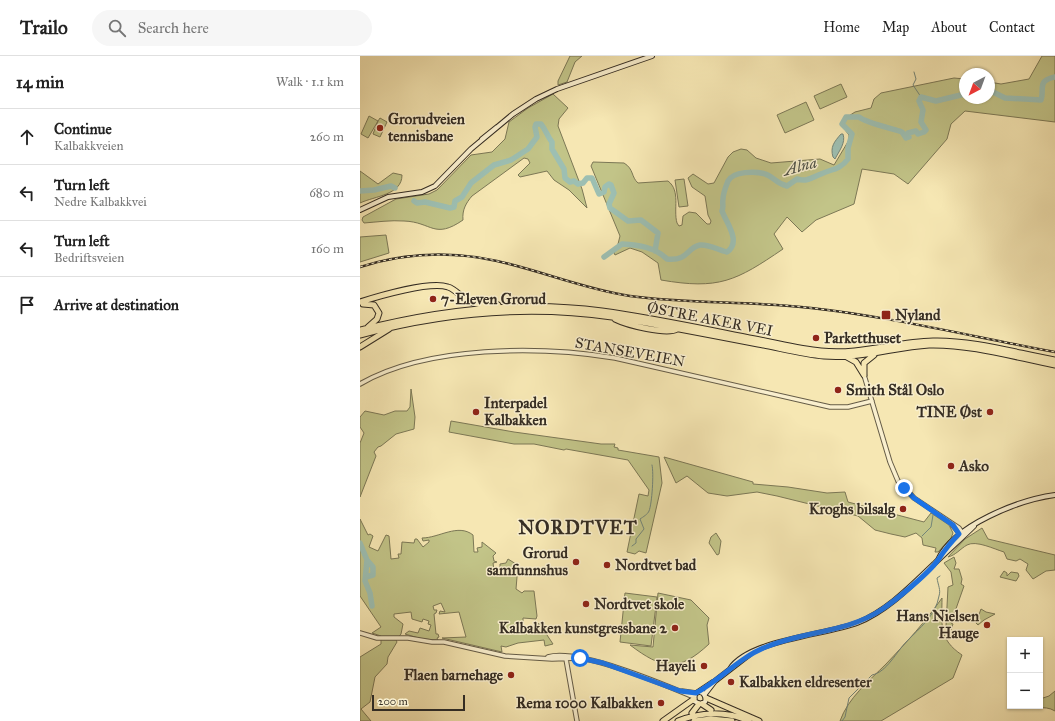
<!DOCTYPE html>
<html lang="en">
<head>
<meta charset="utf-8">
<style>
	:root { --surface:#fff; --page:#f6f6f6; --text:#222; --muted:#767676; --line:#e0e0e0 }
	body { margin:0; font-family:"IM FELL Great Primer",serif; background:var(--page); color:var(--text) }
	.controls { position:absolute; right:12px; bottom:12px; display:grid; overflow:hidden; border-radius:0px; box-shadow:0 1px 3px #0004 }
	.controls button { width:36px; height:36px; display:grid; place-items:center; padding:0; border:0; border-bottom:1px solid var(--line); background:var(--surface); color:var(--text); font:20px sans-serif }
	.compass { position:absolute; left:599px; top:12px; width:36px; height:36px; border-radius:50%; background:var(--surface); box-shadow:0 1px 3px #0004; rotate:221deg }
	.scale { position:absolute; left:12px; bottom:10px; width:93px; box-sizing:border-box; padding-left:4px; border:2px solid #352d23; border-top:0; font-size:11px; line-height:14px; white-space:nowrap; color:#352d23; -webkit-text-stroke:3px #f9efce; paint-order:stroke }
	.stop { position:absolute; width:12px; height:12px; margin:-9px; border:3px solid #1a73e8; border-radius:50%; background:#fff }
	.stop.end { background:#1a73e8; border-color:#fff; box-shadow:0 1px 4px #0008 }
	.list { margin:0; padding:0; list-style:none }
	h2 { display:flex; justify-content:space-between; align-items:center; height:52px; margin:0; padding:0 16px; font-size:17px }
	h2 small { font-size:13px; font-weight:400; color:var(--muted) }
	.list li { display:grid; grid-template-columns:26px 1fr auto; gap:12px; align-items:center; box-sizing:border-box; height:56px; padding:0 16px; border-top:1px solid var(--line) }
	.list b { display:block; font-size:15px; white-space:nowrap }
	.list p { margin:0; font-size:13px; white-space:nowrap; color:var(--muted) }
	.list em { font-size:13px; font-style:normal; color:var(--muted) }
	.icon { flex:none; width:22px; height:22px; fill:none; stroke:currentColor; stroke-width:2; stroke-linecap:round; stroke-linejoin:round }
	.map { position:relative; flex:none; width:695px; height:665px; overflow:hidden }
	header { display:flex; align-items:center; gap:24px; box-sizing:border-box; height:56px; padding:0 20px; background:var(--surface); border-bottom:1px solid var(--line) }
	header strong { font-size:19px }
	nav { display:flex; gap:22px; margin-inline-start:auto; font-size:14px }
	.search { width:280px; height:36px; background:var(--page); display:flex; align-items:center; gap:10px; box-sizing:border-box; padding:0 14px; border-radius:22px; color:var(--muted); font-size:15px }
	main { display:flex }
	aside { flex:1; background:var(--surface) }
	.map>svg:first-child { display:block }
</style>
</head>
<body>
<header>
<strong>Trailo</strong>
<div class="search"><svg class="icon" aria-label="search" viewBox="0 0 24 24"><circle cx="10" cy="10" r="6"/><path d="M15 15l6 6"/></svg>Search here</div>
<nav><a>Home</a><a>Map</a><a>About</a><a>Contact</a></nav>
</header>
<main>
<aside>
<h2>14 min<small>Walk · 1.1 km</small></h2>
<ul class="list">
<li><svg class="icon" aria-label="ahead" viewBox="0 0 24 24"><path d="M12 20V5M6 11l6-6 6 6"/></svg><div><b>Continue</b><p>Kalbakkveien</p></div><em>260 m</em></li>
<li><svg class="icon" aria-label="left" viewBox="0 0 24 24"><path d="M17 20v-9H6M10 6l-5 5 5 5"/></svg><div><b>Turn left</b><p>Nedre Kalbakkvei</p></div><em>680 m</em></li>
<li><svg class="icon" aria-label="left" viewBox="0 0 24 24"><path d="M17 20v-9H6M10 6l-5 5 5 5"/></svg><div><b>Turn left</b><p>Bedriftsveien</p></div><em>160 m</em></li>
<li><svg class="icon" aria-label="arrive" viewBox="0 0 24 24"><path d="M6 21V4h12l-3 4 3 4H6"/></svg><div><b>Arrive at destination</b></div></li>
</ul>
</aside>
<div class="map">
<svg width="695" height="665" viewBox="0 0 695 665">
	<rect width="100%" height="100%" fill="#f6e7b3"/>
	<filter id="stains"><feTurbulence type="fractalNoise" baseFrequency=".005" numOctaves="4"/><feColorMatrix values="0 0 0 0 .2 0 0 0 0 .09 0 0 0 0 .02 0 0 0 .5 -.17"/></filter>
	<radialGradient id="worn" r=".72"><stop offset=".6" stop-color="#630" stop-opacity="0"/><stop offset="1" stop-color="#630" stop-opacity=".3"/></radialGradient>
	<path fill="#c2c488" stroke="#7c7856" d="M210,0H222L215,6L207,26L198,29V25Z
		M682,0H695V66L605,55L591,68L587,83L548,128L534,118L502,113L494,148L456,164L442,176L427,161L414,178L423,193C376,225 359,234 301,224L298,207L282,196L270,192L255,199L254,197L257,192L260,180L231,110L233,106L264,107C274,113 271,121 278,127L308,125C321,135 313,153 317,167L319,170L322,169L323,160L329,156L336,157L347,168H350L351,165L348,159L345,140L332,131L328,122L333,118L348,128L354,127L368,101L373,96L381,93L387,94L396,102L411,107L460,103L474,109L489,84V79L482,70L484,63L495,56L511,52L514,43L521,37L594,22L605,23V42H629V26L641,28L669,23Z
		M481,28L487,41L460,53L454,40Z
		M193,38L208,52L199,63L198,70L222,133L227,152L209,134L194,124L187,115L160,121L158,119L170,107L168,103L164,102L112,140C106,147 102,154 103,164C74,184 72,166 44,165C31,164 17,166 4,167L2,164L3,161L36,143L69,138L77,134L111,99L132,96L145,83L149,66L168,52Z
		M446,46L454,64L425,77L417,59Z
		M9,60L18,65L20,62L27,66L20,81L13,78L18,65L8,82L1,78Z
		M0,115L18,128L33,117L42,119C42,139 15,140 0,147Z
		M324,123L328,150L319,151L315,124Z
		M26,179L29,197L0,206V181Z
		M51,333L55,361L54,373L36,378L21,390L18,391L14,396L16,400L0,441V387L4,377L0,371V361L5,355L24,359L35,355H47L50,351Z
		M91,365L154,376L241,388H255L254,391L258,392V394L299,401L302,427L286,497L279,495L275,498L267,496L279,438L288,440L289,434L268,404L206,393L204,394L174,388H154L89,376Z
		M304,401L393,426V428L428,431L467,437L485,436L488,446L564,466L571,457L589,469L593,477L591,482L578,496H575L576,492L563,489L562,482L556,477L545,481L531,478L515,474L498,460L417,440L397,436L367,440L348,437L327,420L316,427Z
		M0,463L8,479L10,478L13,480L9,491L18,495L26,479L29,480L31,503L39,502L38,498H41L42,486L54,487L55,483H57L63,491L69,486V484L63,485L62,482C79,482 98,467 113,479L114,496H118L117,492L122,491V486L136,497L133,500L134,505L137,506L133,507L134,514L140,513V508L146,507L148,503L156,508L157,521L156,533L162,537L164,535H174L177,560L176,563L163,562V571L178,570L179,567L193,588L185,590L184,584L158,587L146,591L141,590L142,596L82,582L106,581L99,556L79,558L80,555L85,556L81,547L73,550L74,554H77L76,557L74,558L76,578H78L79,581L77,582L78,584L62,583L45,578L49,575L58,577L60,572L69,575L71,569L68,568L69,565L63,563L62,566L52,563L51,556L34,558V561L43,568L41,578L36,584L37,586L28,601L27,608L15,621L10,646L1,653L11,665H0V601L21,588V580L12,577L21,571L0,540Z
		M622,472L628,483L695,499V514L686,515L673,523L666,514L668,508L660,503L656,505L647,503L644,496C634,493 616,484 607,489C600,493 596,499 588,501L605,483Z
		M356,477L361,485L359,498L357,499L349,487L351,481Z
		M594,501L596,507L594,513H599L602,523L601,528L604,530L591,567L593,568L589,579L586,570L588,531L593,529L591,516L584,507Z
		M644,515L647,517V520L651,516L658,517L659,520L656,525L640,521Z
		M265,537L297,541L291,590L260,586Z
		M298,537L331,544L349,562L347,569L349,588C318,617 302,613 270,589L293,591Z
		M582,542C582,568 578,583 602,599L593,622L521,665H480C488,642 509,625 526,608C546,587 566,565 582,542Z
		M621,553L626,556L635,558L624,564L618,569L616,567Z
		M695,635V655C684,648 671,655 661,650H680V643L689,640Z"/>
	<path fill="#9dbfb2" stroke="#738579" d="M481,78H483C486,87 479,95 475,103L473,101C470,91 474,86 481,78Z"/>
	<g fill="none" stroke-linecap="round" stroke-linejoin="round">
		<path stroke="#738579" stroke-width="1" d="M554,16L556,23L553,29L561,41
			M562,480L571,471L573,459
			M272,490L276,487V483L284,473L280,463C283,461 288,458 289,455C292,448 294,417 292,409
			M482,665L485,661L489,642L512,619C527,616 536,596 547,585C559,573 576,559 579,540C581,534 578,529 577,522L580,520"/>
		<path stroke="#9dbfb2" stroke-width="5.5" d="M629,34L645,42L681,44C685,33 676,25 695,21
			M0,135L14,134L31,130L35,132
			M54,145L57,147L65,146L90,152L94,151L95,145L102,141L111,127L134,109L151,104L168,93L177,81L175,71L176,68H181C186,74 187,80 192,86V93L204,113L205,122L210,126L214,125L218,128L223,127L227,122H232L239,138L244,136L245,131L249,128L251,129L254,137L249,148L250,152L268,165L281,164L298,177L295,195
			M244,201L262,188C278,189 295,191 307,203C329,205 326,192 340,189C349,188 358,194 367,196C382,186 366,166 362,155C364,150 362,148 363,143C363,138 366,130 368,125C373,115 396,115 405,118C413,120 415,127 427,130L437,123C447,126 451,122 461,118C471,113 480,114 488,103V92L492,78L482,68L486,61H499C504,66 533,73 542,76L546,82L549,81L548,77L556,75L558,78L564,76L566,74L561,66L563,54L559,45L561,41L576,45L605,38
			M0,487L7,504L5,525L10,537L12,550
			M6,521L13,519V511L7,504"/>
		<g stroke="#655c47" stroke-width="5.5">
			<path id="tertiary" d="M504,319L530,406L538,425L554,442L599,472L603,478
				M0,328C67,289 180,290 255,302L470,351H488L512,345
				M593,470L602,480
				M0,577L17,582H48L72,586H84L145,600L192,603L219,602
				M188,601C218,592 303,628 334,641
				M206,603L217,665
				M322,635L336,637"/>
		</g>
		<g stroke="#352d23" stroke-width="6">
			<path id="secondary" d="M122,83L137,71
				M0,154L28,141L62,136L75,130L111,93L153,58L176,43L197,33L292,0
				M578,504C594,469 659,444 695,439
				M370,613C388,584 465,579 497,567C527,555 551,530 574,508C587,495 601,483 614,470
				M340,636L343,637L346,642L345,646L340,648L334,645L335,638L353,626
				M345,638L355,625L390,598"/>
		</g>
		<g stroke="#352d23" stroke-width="7">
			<path id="trunk" d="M0,246C19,240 70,225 88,231C95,233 99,239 105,243C115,250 127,249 138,249
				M3,248L14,249L19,257L17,263L8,271
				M255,263C267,269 307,279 317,273
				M0,274C78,254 161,244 242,255C293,262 344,273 395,283C417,287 439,293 461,295C501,299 534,286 573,285C613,284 656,297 695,304
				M0,279C82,257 168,249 252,261C301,269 350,279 398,288C420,292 442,298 464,300C501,303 534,291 569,289C611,288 654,301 695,309
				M0,291L29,273
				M487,301L496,306L504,319
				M504,318V307L514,299
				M346,642L399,665
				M342,648L351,654
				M332,657L339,648
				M303,665L334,643
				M318,665C340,656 366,655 389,665
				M334,665L351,663L372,665"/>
		</g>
		<use href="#tertiary" stroke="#f9efce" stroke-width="3.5"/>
		<use href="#secondary" stroke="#f9efce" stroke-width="4"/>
		<use href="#trunk" stroke="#f6e7b3" stroke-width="5"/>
		<g stroke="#352d23" stroke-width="2.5">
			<path id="rail" d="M0,211C44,197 92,195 137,205C182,215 224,233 270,240C330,248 391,245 451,252C533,261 614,281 695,296"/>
		</g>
		<use href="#rail" stroke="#f9efce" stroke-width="1" stroke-dasharray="3" stroke-linecap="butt"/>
	</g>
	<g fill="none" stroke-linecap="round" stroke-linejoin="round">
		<path stroke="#1a73e8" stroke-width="5" d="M220,602L243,607L320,635L336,637C360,624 380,601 406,591C444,575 486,577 521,554C535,545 569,517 578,504C584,495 591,486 599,478L593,469L554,442L544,432"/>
	</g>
	<g fill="#8f2418" stroke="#f9efce" stroke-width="1.5">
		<circle cx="20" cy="72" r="4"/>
		<circle cx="73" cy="243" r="4"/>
		<rect x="521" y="254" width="10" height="10" rx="2"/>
		<circle cx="456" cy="282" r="4"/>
		<circle cx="478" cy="334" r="4"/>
		<circle cx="116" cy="356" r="4"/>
		<circle cx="630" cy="356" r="4"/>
		<circle cx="591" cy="410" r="4"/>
		<circle cx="543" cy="453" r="4"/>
		<circle cx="216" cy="506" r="4"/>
		<circle cx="247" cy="509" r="4"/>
		<circle cx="226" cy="548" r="4"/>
		<circle cx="627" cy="569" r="4"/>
		<circle cx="315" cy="572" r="4"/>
		<circle cx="344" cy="610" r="4"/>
		<circle cx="151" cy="619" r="4"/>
		<circle cx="371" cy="626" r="4"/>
		<circle cx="301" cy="647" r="4"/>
	</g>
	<g text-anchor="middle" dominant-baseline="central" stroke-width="3" stroke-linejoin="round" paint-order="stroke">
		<g font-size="15" font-weight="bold" fill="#352d23" stroke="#f9efce" text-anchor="start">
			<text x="28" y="63">Grorudveien<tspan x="28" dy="17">tennisbane</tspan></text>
			<text x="81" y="243">7-Eleven Grorud</text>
			<text x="535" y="259">Nyland</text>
			<text x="464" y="282">Parketthuset</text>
			<text x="486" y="334">Smith Stål Oslo</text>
			<text x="124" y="347">Interpadel<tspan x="124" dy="17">Kalbakken</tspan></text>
			<text x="622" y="356" text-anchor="end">TINE Øst</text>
			<text x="599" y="410">Asko</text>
			<text x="535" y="453" text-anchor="end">Kroghs bilsalg</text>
			<text x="208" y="497" text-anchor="end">Grorud<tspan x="208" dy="17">samfunnshus</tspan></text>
			<text x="255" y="509">Nordtvet bad</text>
			<text x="234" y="548">Nordtvet skole</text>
			<text x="619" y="560" text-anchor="end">Hans Nielsen<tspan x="619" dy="17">Hauge</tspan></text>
			<text x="307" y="572" text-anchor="end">Kalbakken kunstgressbane 2</text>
			<text x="336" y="610" text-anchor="end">Hayeli</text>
			<text x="143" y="619" text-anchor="end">Flaen barnehage</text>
			<text x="379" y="626">Kalbakken eldresenter</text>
			<text x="293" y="647" text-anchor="end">Rema 1000 Kalbakken</text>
		</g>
		<g font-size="15" fill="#352d23" stroke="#f9efce">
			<text transform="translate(350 263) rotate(11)">ØSTRE AKER VEI</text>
			<text transform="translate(270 296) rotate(10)">STANSEVEIEN</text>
		</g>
		<g font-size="16" font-style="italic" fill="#4f5247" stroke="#f9efce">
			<text transform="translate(440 110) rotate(-15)">Alna</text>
		</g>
		<g font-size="19" font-weight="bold" letter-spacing="1" fill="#352d23" stroke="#f9efce">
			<text x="218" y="471">NORDTVET</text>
		</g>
	</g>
	<rect width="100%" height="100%" filter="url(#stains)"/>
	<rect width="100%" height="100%" fill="url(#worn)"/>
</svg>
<div class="controls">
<button>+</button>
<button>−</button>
</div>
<svg class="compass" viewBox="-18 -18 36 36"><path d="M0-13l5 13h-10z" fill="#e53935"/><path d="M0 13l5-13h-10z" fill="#767676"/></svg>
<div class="scale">200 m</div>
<div class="stop" style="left:220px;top:602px"></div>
<div class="stop end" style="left:544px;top:432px"></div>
</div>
</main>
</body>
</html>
